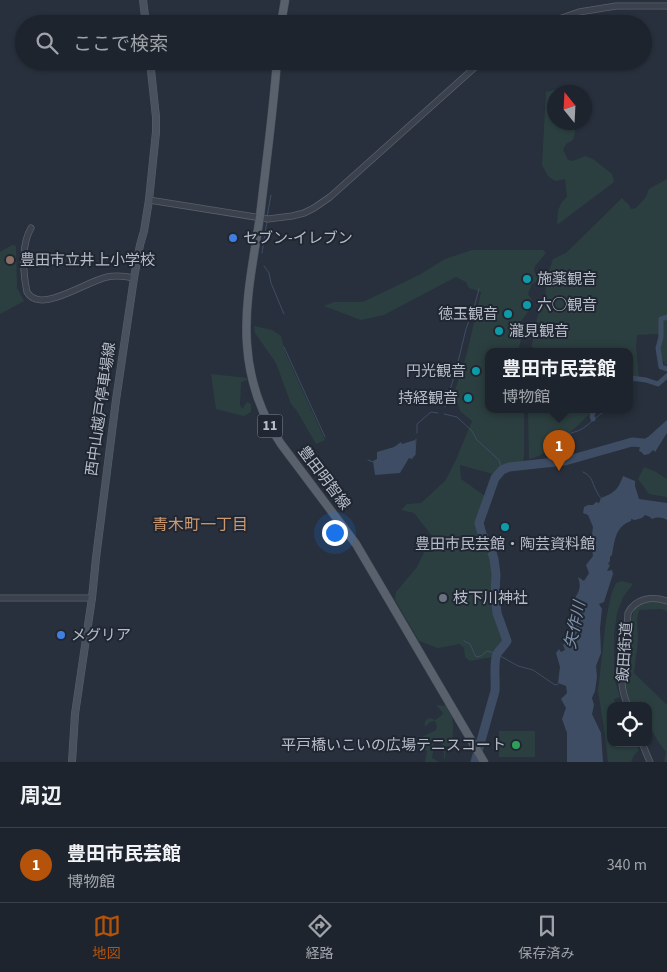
<!DOCTYPE html>
<html lang="ja">
<head>
<meta charset="utf-8">
<style>
	:root { --surface:#1d242d; --page:#252c35; --text:#f1f3f6; --muted:#a0a4aa; --line:#3b4149; --accent:#b45309 }
	body { margin:0; font-family:"Source Sans 3","Noto Sans JP",sans-serif; background:var(--page); color:var(--text) }
	.controls { position:absolute; right:15px; bottom:15px; display:grid; overflow:hidden; border-radius:10px; box-shadow:0 1px 4px #0004 }
	.controls button { width:45px; height:45px; display:grid; place-items:center; padding:0; border:0; border-bottom:1px solid var(--line); background:var(--surface); color:var(--text); font:25px sans-serif }
	.compass { position:absolute; left:547px; top:85px; width:45px; height:45px; border-radius:50%; background:var(--surface); box-shadow:0 1px 4px #0004; rotate:342deg }
	.you { position:absolute; left:334px; top:532px; width:18px; height:18px; margin:-12px; border:4px solid #fff; border-radius:50%; background:#1a73e8; box-shadow:0 0 0 8px #1a73e833 }
	.badge { display:grid; place-items:center; width:32px; height:32px; border-radius:50%; background:var(--accent); color:#fff; font-size:16px; font-weight:700 }
	.pin { position:absolute; translate:-50% -41px; filter:drop-shadow(0 1px 2px #0008) }
	.pin::after { content:''; position:absolute; top:26px; width:18px; height:15px; background:inherit; clip-path:polygon(0 0,100% 0,50% 100%) }
	.popup { position:absolute; left:485px; top:348px; width:148px; height:65px; box-sizing:border-box; display:grid; place-content:center; border-radius:10px; background:var(--surface); filter:drop-shadow(0 1px 4px #0005); font-size:16px; white-space:nowrap; color:var(--muted) }
	.popup b { font-size:19px; color:var(--text) }
	.popup::after { content:''; position:absolute; left:50%; top:100%; margin-left:-10px; border:10px solid transparent; border-top-color:var(--surface) }
	.list { margin:0; padding:0; list-style:none }
	h2 { display:flex; justify-content:space-between; align-items:center; height:65px; margin:0; padding:0 20px; font-size:21px }
	h2 small { font-size:16px; font-weight:400; color:var(--muted) }
	.list li { display:grid; grid-template-columns:32px 1fr auto; gap:15px; align-items:center; box-sizing:border-box; height:75px; padding:0 20px; border-top:1px solid var(--line) }
	.list b { display:block; font-size:19px; white-space:nowrap }
	.list p { margin:0; font-size:16px; white-space:nowrap; color:var(--muted) }
	.list em { font-size:16px; font-style:normal; color:var(--muted) }
	.icon { flex:none; width:28px; height:28px; fill:none; stroke:currentColor; stroke-width:2; stroke-linecap:round; stroke-linejoin:round }
	.map { position:relative; flex:none; width:667px; height:762px; overflow:hidden }
	.search { position:absolute; background:var(--surface); box-shadow:0 1px 4px #0004; left:15px; right:15px; top:15px; height:55px; display:flex; align-items:center; gap:12px; box-sizing:border-box; padding:0 18px; border-radius:28px; color:var(--muted); font-size:19px }
	.sheet { height:140px; background:var(--surface) }
	nav { display:flex; justify-content:space-around; align-items:center; box-sizing:border-box; height:70px; border-top:1px solid var(--line); background:var(--surface); font-size:14px; color:var(--muted) }
	nav a { display:grid; justify-items:center; gap:2px }
	nav .on { color:var(--accent) }
	.map>svg:first-child { display:block }
</style>
</head>
<body>
<div class="map">
<svg width="667" height="762" viewBox="0 0 667 762">
	<rect width="100%" height="100%" fill="#27303c"/>
	<path fill="#2c3f40" d="M559,89L563,92H554V122L573,123L575,132L573,140L566,144L563,150L568,160L573,161L585,156L593,159L612,174L614,182L557,225C558,212 557,206 567,197L565,179L555,181L548,176L542,165L546,92Z
		M667,179V360L666,366L659,353L658,334L637,335L636,346L639,379L629,385V352H534V348L531,346C535,339 533,332 535,325C538,317 540,304 546,297C544,284 549,271 553,259L566,253L622,198L629,205L631,209L636,208L646,197L649,189Z
		M12,245L16,246L17,288L24,301L0,314V252Z
		M472,250H543L546,253L535,266L534,272L538,276L536,282L532,284L528,294L532,300C531,303 531,306 530,308C524,320 515,322 522,336L518,351L517,352H489V410H524V454L523,464C510,465 502,464 493,474L460,465L461,479L485,496L477,519L476,526L491,559L494,575L493,596L495,610L505,636C506,646 497,650 492,657L470,661L465,657L464,648L459,644L438,648L419,641L395,600L396,592L417,567L432,536L414,513L401,510L407,504L421,503L445,481L455,462L472,421L460,411L458,404L452,400L467,353L481,292L469,288L466,282L456,277L384,315L361,320L324,306L334,302H363L419,275L445,259Z
		M254,326L272,330L281,336L285,352L325,440L316,444L297,411L291,404L276,363L255,333Z
		M211,374L247,378V380L241,382L240,405L242,409L247,402L251,404V412L244,416L216,409Z
		M528,410H594C581,422 546,458 529,459Z
		M644,467L656,472L667,479V497L649,494L638,479Z
		M622,581L633,584L623,597L617,613L614,635V678L620,697L614,699L617,706H611V743H636L639,750L634,755L631,762H608L604,728L598,691L606,620L611,595L616,583Z
		M658,601L667,603V611L661,609L639,610L637,619L638,641L634,673L667,705V762H664L666,752C653,734 648,728 648,706H643L642,704L630,702L624,688L630,641L631,620L635,608L644,602Z
		M436,705L446,706L452,717L453,727L452,746H446L445,759H444L443,746L442,744L437,742L433,744C434,748 433,753 432,758L439,762H425L427,751L422,749V737L436,730L437,726L435,721L430,722L426,726L424,725L426,720L430,718L435,720L441,716L443,713Z
		M499,731H535V757H499Z"/>
	<path fill="#3e4d64" d="M667,420V433L655,452L653,450L649,454L644,455L642,453V452H641L639,451C641,445 640,440 648,437Z
		M415,440V455L412,459L409,458L400,473L375,475L373,461L377,459V452L394,447L401,442L402,444Z
		M623,476L635,481V486L639,499L667,503V520C662,517 657,517 652,519L650,517L645,515L642,518L635,520L631,519V521C615,527 615,540 612,555L610,557V561L608,564L610,565L607,571L612,570L613,574L604,602L599,604L602,609L600,628L601,653L596,666L597,677L595,691L592,698L594,705L592,714L601,733L603,762H567V733L562,719L566,708L561,699L567,693L566,686L558,683L560,667L556,653L559,649L561,652L565,650L563,645L568,640L567,634L572,624L571,618L578,609L575,598C580,590 581,586 578,577L584,581L589,573L586,565L593,556L592,547L596,546L595,538L592,535L593,527L588,515L583,513L584,507L588,505H593L596,502L599,503L601,498C614,493 618,490 623,476Z"/>
	<g fill="none" stroke-linecap="round" stroke-linejoin="round">
		<path stroke="#3e4d64" stroke-width="1" d="M267,217L271,195
			M262,253L267,221
			M264,266L269,273L271,283L284,314
			M284,347L325,437
			M445,407L456,370L466,329L475,304L479,289
			M444,414L457,417L472,431L477,440L499,460L502,470
			M417,433V424L431,412L438,413
			M415,455L416,439
			M368,460L373,462
			M565,461C563,456 559,447 561,442C563,433 574,433 580,430C590,425 595,416 606,411
			M583,472C593,476 592,484 597,492C598,495 600,497 602,499
			M464,641L470,644L476,657L481,656L487,651L495,653L518,666L533,670L555,685L558,684"/>
		<path stroke="#3e4d64" stroke-width="5" d="M667,317L661,319V337L658,348L661,367L667,369
			M631,378L646,380L658,384L667,376
			M593,419L592,416L594,410"/>
		<path stroke="#3e4d64" stroke-width="9" d="M475,762L495,691C496,681 493,663 497,654C500,649 504,646 507,641L497,613L495,594L496,574L494,559L491,549L482,534L479,523L495,478L502,470L509,467L565,461L632,442L643,443L647,445"/>
		<g stroke="#59606b" stroke-width="7">
			<path id="tertiary" d="M544,24L579,12L616,6H667
				M149,200L268,219L292,216L304,213L314,208L330,197L482,61
				M31,228C21,245 23,273 27,292C29,295 32,298 36,299C52,305 89,281 107,277C116,275 125,276 134,278
				M0,598H92
				M628,706C618,682 623,676 625,652C626,639 627,626 628,613C636,598 652,596 667,601
				M642,743L650,762"/>
		</g>
		<g stroke="#59606b" stroke-width="8">
			<path id="secondary" d="M143,0L146,24
				M72,762L75,714L92,598L96,558L116,400L134,278L140,245L144,231L149,200L156,132V117L150,61"/>
		</g>
		<g stroke="#444b56" stroke-width="9">
			<path id="primary" d="M281,24L285,0
				M277,61C273,113 266,164 260,216C254,258 244,301 247,344C249,379 261,415 281,444L356,544L484,762"/>
		</g>
		<use href="#tertiary" stroke="#3b424d" stroke-width="5.5"/>
		<use href="#secondary" stroke="#49515f" stroke-width="7"/>
		<use href="#primary" stroke="#59616d" stroke-width="8"/>
	</g>
	<g fill="#3f7fe0" stroke="#202732" stroke-width="2">
		<circle cx="233" cy="238" r="5"/>
		<circle cx="61" cy="635" r="5"/>
	</g>
	<circle fill="#8d6e63" stroke="#202732" stroke-width="2" cx="10" cy="260" r="5"/>
	<g fill="#0f9aa8" stroke="#202732" stroke-width="2">
		<circle cx="527" cy="279" r="5"/>
		<circle cx="527" cy="305" r="5"/>
		<circle cx="508" cy="314" r="5"/>
		<circle cx="499" cy="331" r="5"/>
		<circle cx="476" cy="371" r="5"/>
		<circle cx="468" cy="398" r="5"/>
		<circle cx="505" cy="527" r="5"/>
	</g>
	<circle fill="#6b7280" stroke="#202732" stroke-width="2" cx="443" cy="598" r="5"/>
	<circle fill="#2e9e5b" stroke="#202732" stroke-width="2" cx="516" cy="745" r="5"/>
	<g text-anchor="middle" dominant-baseline="central" stroke-width="4" stroke-linejoin="round" paint-order="stroke">
		<rect fill="#202732" stroke="#8a909b" stroke-width="1" x="257.5" y="414.5" width="25" height="23" rx="4"/>
		<g font-size="14" font-weight="bold" fill="#b7bdc8">
			<text x="270" y="426">11</text>
		</g>
		<g font-size="15" fill="#b7bdc8" stroke="#202732" text-anchor="start">
			<text x="243" y="238">セブン-イレブン</text>
			<text x="20" y="260">豊田市立井上小学校</text>
			<text x="537" y="279">施薬観音</text>
			<text x="537" y="305">六◯観音</text>
			<text x="498" y="314" text-anchor="end">徳玉観音</text>
			<text x="509" y="331">瀧見観音</text>
			<text x="466" y="371" text-anchor="end">円光観音</text>
			<text x="458" y="398" text-anchor="end">持経観音</text>
			<text x="505" y="544" text-anchor="middle">豊田市民芸館・陶芸資料館</text>
			<text x="453" y="598">枝下川神社</text>
			<text x="71" y="635">メグリア</text>
			<text x="506" y="745" text-anchor="end">平戸橋いこいの広場テニスコート</text>
		</g>
		<g font-size="15" fill="#b7bdc8" stroke="#202732">
			<text transform="translate(101 409) rotate(-82)">西中山越戸停車場線</text>
			<text transform="translate(324 478) rotate(53)">豊田明智線</text>
			<text transform="translate(625 652) rotate(-86)">飯田街道</text>
		</g>
		<g font-size="16" fill="#cb986f" stroke="#202732">
			<text x="200" y="525">青木町一丁目</text>
		</g>
		<g font-size="16" font-style="italic" fill="#8193ac" stroke="#202732">
			<text transform="translate(575 625) rotate(-78)">矢作川</text>
		</g>
	</g>
</svg>
<div class="controls">
<button><svg class="icon" aria-label="locate" viewBox="0 0 24 24"><circle cx="12" cy="12" r="6"/><path d="M12 2v4M12 18v4M2 12h4M18 12h4"/></svg></button>
</div>
<svg class="compass" viewBox="-18 -18 36 36"><path d="M0-13l5 13h-10z" fill="#e53935"/><path d="M0 13l5-13h-10z" fill="#a0a4aa"/></svg>
<div class="you"></div>
<div class="pin badge" style="left:559px;top:471px">1</div>
<div class="popup"><b>豊田市民芸館</b>博物館</div>
<div class="search"><svg class="icon" aria-label="search" viewBox="0 0 24 24"><circle cx="10" cy="10" r="6"/><path d="M15 15l6 6"/></svg>ここで検索</div>
</div>
<section class="sheet">
<h2>周辺<small></small></h2>
<ul class="list">
<li><span class="badge">1</span><div><b>豊田市民芸館</b><p>博物館</p></div><em>340 m</em></li>
</ul>
</section>
<nav>
<a class="on"><svg class="icon" aria-label="map" viewBox="0 0 24 24"><path d="M3 6l6-2 6 2 6-2v14l-6 2-6-2-6 2zM9 4v14M15 6v14"/></svg>地図</a>
<a><svg class="icon" aria-label="directions" viewBox="0 0 24 24"><path d="M12 3l9 9-9 9-9-9zM9 14v-3h6M13 9l2 2-2 2"/></svg>経路</a>
<a><svg class="icon" aria-label="saved" viewBox="0 0 24 24"><path d="M7 4h10v16l-5-4-5 4z"/></svg>保存済み</a>
</nav>
</body>
</html>
